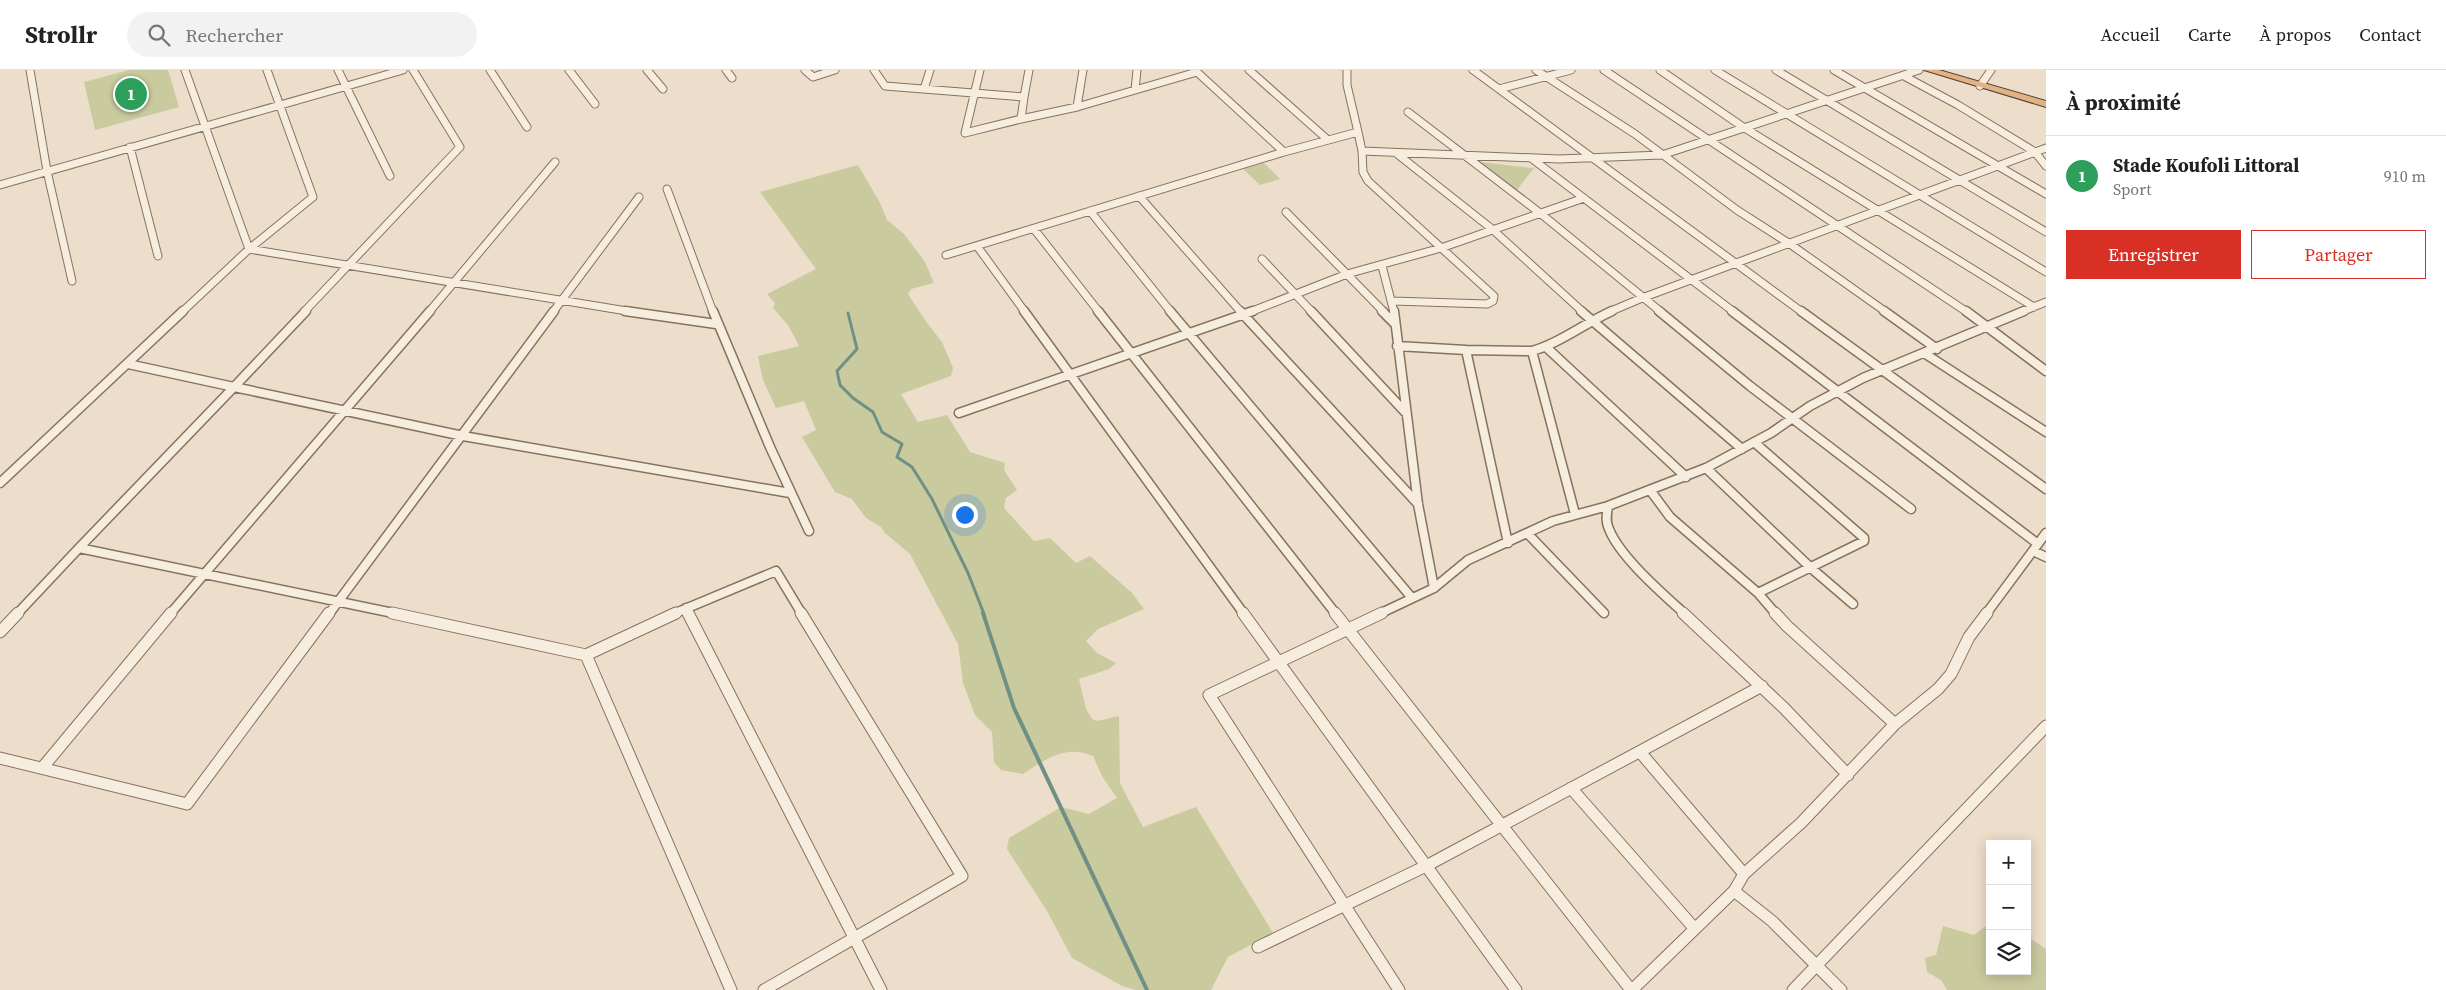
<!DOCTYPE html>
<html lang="fr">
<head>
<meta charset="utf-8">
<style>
	:root { --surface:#fff; --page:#f2f2f2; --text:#222; --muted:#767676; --line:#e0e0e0; --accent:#d93025 }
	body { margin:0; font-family:"Source Serif 4",serif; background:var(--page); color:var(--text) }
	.controls { position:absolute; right:15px; bottom:15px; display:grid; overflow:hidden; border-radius:0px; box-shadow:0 2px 12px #0003 }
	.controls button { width:45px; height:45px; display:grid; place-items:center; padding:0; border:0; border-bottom:1px solid var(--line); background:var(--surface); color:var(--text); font:25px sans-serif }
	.you { position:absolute; left:964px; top:444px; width:18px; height:18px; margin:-12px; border:4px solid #fff; border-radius:50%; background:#1a73e8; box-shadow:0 0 0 8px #1a73e833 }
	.badge { display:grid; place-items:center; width:32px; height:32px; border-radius:50%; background:var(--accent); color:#fff; font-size:16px; font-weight:700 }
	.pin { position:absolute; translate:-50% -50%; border:2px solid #fff; box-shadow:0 1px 5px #0006 }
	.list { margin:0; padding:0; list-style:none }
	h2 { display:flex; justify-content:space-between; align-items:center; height:65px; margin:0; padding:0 20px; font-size:21px }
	h2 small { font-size:16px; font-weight:400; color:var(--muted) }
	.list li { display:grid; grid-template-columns:32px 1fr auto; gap:15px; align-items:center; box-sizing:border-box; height:80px; padding:0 20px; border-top:1px solid var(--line) }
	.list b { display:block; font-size:19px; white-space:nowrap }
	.list p { margin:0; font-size:16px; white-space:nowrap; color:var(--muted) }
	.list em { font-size:16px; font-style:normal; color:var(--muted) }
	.actions { display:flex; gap:10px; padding:15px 20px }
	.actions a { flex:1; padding:11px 0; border:1px solid var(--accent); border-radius:0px; text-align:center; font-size:18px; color:var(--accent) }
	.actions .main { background:var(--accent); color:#fff }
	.icon { flex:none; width:28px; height:28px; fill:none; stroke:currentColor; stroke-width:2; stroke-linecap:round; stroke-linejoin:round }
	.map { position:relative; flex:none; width:2046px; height:920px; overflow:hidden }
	header { display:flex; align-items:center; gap:30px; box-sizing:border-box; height:70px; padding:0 25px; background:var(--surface); border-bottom:1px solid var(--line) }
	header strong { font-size:24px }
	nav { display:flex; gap:28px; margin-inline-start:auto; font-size:18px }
	.search { width:350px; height:45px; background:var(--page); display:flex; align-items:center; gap:12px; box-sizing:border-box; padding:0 18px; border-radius:28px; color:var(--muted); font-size:19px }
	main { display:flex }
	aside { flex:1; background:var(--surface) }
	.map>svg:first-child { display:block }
</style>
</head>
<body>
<header>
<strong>Strollr</strong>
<div class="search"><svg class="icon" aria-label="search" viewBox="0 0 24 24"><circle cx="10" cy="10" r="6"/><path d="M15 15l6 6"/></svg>Rechercher</div>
<nav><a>Accueil</a><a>Carte</a><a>À propos</a><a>Contact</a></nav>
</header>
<main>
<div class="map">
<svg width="2046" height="920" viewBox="0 0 2046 920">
	<rect width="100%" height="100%" fill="#ecdeca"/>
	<path fill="#caca9f" d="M129,0H168L179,37L95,60L84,12Z
		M1479,92L1534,98L1516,121Z
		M1264,93L1280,109L1260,115L1243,99Z
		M858,95L880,133L887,150L904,164L925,192L934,213L911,219L908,224L927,253L942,272L953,298L951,306L901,324L918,352L947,345L970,382L1005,393L1004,400L1017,420L1006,428L1004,438L1034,471L1050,468L1076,493L1090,486L1132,523L1144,539L1098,559L1086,571L1097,583L1116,593L1109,599L1079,609L1086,639L1092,649L1097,651L1119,646L1120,713L1143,757L1196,737L1273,863L1228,887L1211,920H1136L1122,916L1072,888L1047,841L1007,779L1009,768L1061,737L1089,744L1117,728L1102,706L1093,686C1066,674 1046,689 1023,704L1001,700L994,692L992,662L975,645L963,613L958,574L910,484L885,463L881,457L866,448L852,429L835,422L802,367L816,360L804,331L776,338L763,310L758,286L799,276L788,255L773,238L775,233L767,224L816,199L760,122Z
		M1990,853V901H2027V866L2046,879V920H1947L1941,910L1927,902L1925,888L1936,885L1943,856L1974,865Z"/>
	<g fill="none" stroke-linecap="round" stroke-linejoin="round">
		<path stroke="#719085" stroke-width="3" d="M848,243L857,279L837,301L840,315L853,328L873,342L882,362L902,374L897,387L912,397L932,429L968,503L984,544"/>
		<path stroke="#719085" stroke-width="4" d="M983,543L1014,638L1147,920"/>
		<g stroke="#887160" stroke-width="9">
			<path id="minor-far2" d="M30,0L47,101L72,211
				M185,0L249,179L633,242
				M338,0L390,106
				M490,0L527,57
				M569,0L595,34
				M647,0L663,19
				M726,0L732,8
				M805,0L813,7L835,0
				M874,0L885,16L1024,27L1021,49L1077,37L1197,2L1284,82L1358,62L1362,81L1559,89L1662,85L1919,0
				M980,0L965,63L1021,49
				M1249,0L1328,70
				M1347,0V15L1358,62
				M1473,0L1802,242
				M1536,0L1635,64L1737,140L1790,174L1886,242
				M1604,0L1967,242
				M1660,0L1743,57L2034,237
				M1715,0L2046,202
				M1776,0L2046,162
				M1834,0L2046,124
				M1904,6L1958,35L2035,82L2046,96
				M1980,16L1991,0
				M924,19L930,0
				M1499,19L1571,0
				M1135,20L1137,0
				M1024,27L1029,0
				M1077,37L1083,0
				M1408,42L1540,143L1661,242
				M130,77L158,186
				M1362,81L1363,102L1368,111L1494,226L1493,231L1487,234L1393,231
				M1396,83L1492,159L1583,242
				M1531,88L1734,242
				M0,115L403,0
				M667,119L713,242
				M1139,126L1241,242
				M1090,141L1171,242
				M1286,142L1384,242
				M1034,159L1099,242
				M977,176L1025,242
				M946,185L1284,82
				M1262,189L1312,242
				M1382,196L1394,242
				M182,242L249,179L313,127L267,0
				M304,242L460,77L413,0
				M429,242L555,92
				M553,242L639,127
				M1250,242L1347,204L1441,178L1584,128
				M1609,242L1642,228L2046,78
				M2021,242L2046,232"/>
		</g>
		<g stroke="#887160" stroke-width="11">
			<path id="minor-far1" d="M625,241L716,254
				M713,241L770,377L809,461
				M1024,241L1244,544
				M1098,241L1336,544
				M1170,241L1412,528
				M1240,241L1418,434
				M1311,241L1405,342
				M1382,241L1394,253
				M1394,241L1418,434L1434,518
				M1581,241L1742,379
				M1659,241L1750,316L1911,439
				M1732,241L2038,474
				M1801,241L2046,419
				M1884,241L1937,279
				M1966,241L2046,301
				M1397,276L1466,280L1508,473
				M1546,277L1686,407
				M1466,280L1532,281L1575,444
				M1532,281C1560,273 1585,253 1612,241
				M1924,283L2046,362
				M128,294L234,317L306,241
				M959,343L1253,241
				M1754,372L1864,468V471L1758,523
				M1706,398L1811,498L1853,534
				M0,413L183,241
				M1650,420L1670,447L1758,523L1776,544
				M1608,436C1607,444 1605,451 1609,459C1620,487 1662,523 1685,544
				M1528,464L1604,543
				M2033,481L2046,487
				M686,538L689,544
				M17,544L79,478
				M170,544L430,241
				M329,544L554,241
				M398,544L79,478L234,317L463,366L790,423
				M673,544L776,501L802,544
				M1379,544L1434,518L1468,490L1553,451L1608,436L1706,398L1771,363L1810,336L1863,308L2024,241
				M1986,544L2046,463"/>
		</g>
		<g stroke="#887160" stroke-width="13">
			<path id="minor" d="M392,543L586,585L676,543
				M688,543L881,920
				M1243,543L1516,920
				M1335,543L1631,920
				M1382,543L1209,625L1399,920
				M1683,543L1784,638L1848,705
				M1775,543L1787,556L1895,654
				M0,562L18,543
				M586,585L731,920
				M1640,682L1744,804
				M0,688L187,734L329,543
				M43,697L171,543
				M1571,718L1695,859
				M1734,821L1772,851L1841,920
				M1258,877L1426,796L1762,616
				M764,920L962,806L801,543
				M1632,920L1734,821L1744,804L1801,753L1895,654L1938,619L1951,604L1969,567L1987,543
				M1793,920L2046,656"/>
		</g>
		<g stroke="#574033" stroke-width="2">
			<path id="trunk" d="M1924,0H1939L2046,31V37Z"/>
		</g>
		<use href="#minor-far2" stroke="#f7edde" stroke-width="7"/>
		<use href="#minor-far1" stroke="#f7edde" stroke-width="8"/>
		<use href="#minor" stroke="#f7edde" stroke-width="11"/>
		<use href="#trunk" fill="#e0b284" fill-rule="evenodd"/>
	</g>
</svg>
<div class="controls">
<button>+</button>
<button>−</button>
<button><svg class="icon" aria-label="layers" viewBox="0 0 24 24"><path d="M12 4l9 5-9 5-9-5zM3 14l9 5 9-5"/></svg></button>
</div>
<div class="you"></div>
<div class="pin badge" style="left:131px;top:24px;background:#2e9e5b">1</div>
</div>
<aside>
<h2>À proximité<small></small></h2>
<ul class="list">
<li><span class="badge" style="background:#2e9e5b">1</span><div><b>Stade Koufoli Littoral</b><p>Sport</p></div><em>910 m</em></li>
</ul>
<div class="actions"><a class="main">Enregistrer</a><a>Partager</a></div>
</aside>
</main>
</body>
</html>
